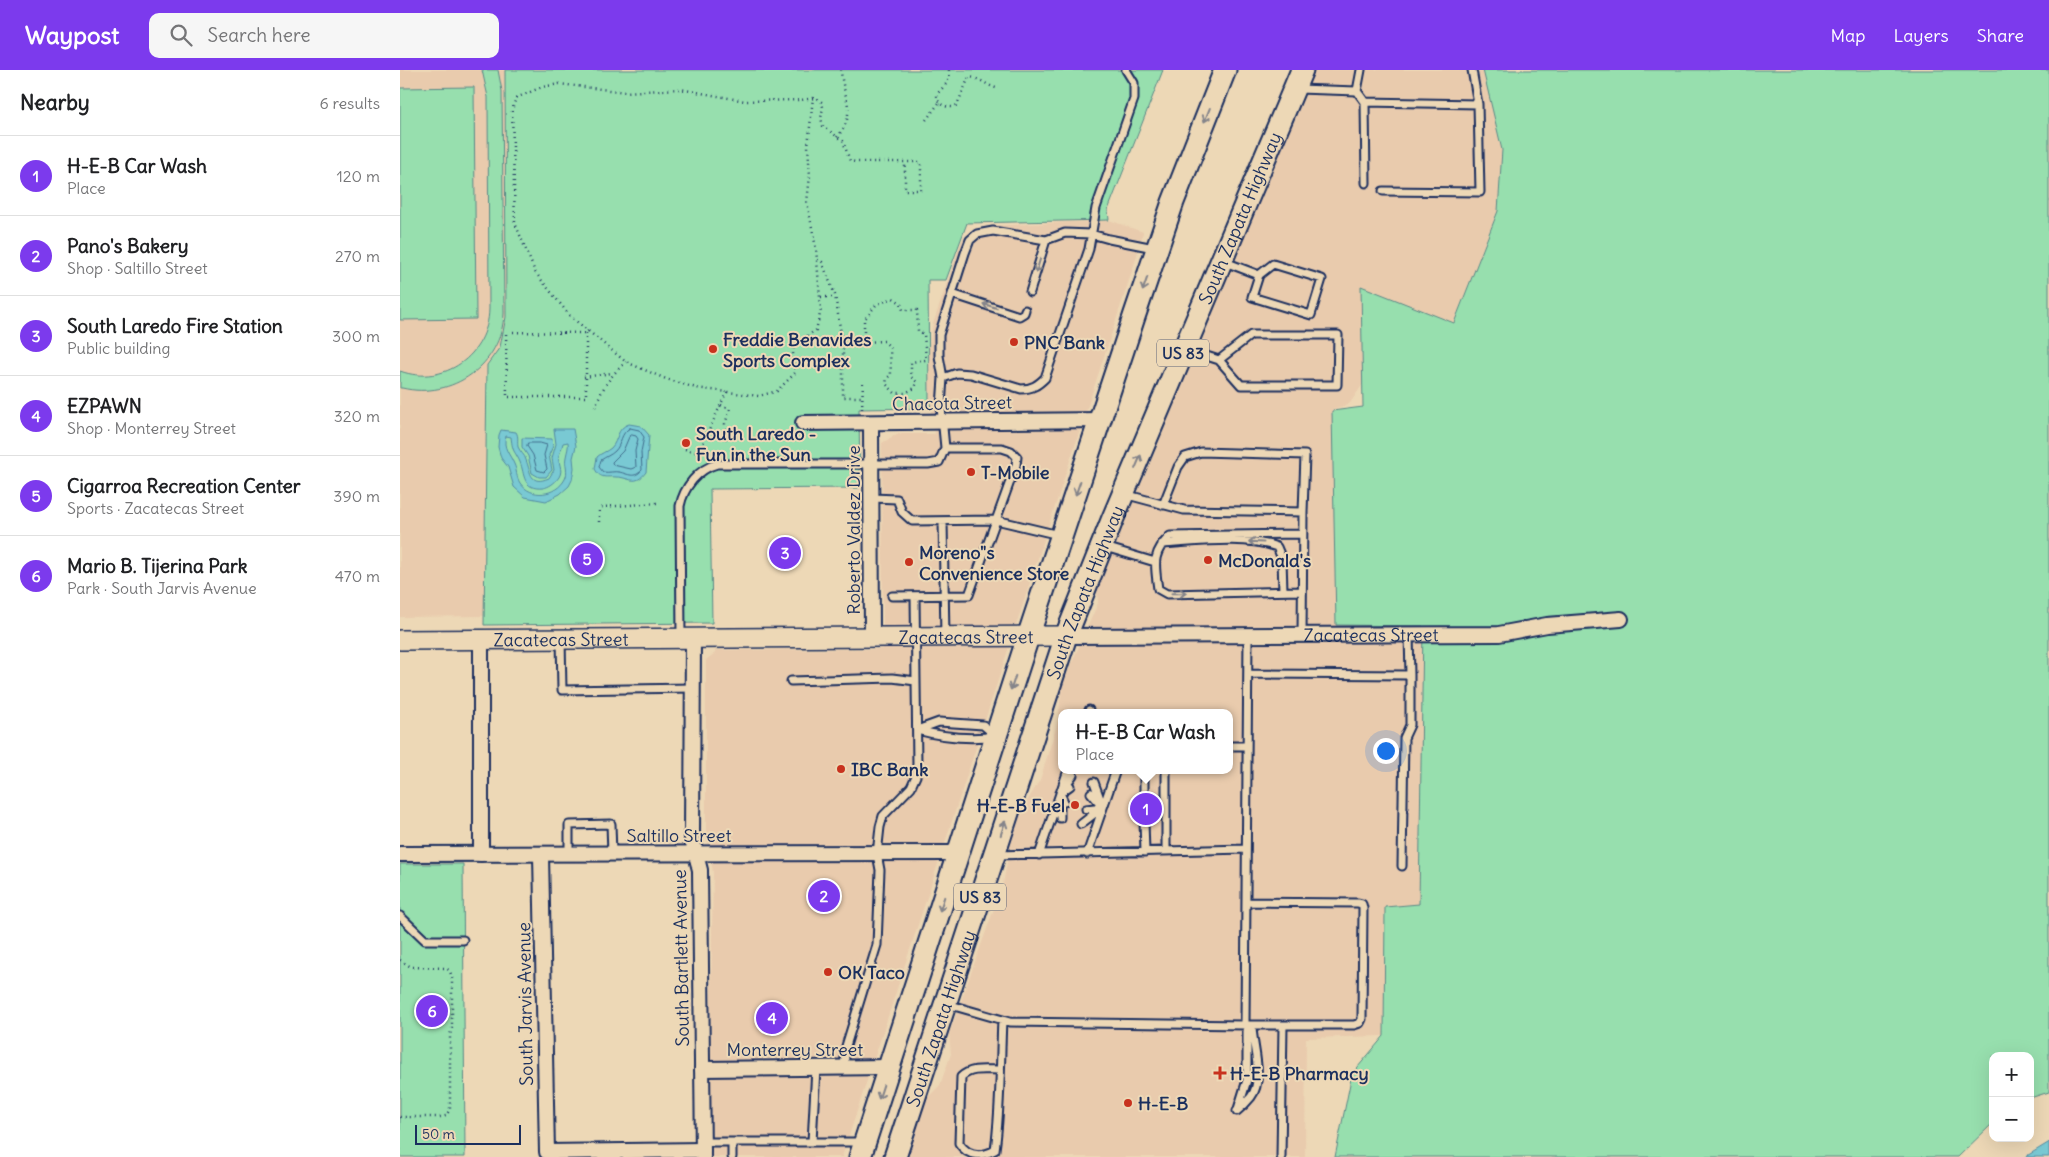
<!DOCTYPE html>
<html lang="en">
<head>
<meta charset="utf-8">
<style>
	:root { --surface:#fff; --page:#f6f6f6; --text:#202124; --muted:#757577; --line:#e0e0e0; --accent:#7c3aed }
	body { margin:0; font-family:Delius,sans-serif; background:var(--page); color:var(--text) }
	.controls { position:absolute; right:15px; bottom:15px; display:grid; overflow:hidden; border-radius:10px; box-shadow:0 5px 20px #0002 }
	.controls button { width:45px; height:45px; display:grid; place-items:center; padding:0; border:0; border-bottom:1px solid var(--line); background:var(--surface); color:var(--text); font:25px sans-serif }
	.scale { position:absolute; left:15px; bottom:12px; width:106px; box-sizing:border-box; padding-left:5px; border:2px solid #1b2f5e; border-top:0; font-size:14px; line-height:18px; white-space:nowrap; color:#1b2f5e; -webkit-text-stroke:4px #edd8b6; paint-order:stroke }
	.you { position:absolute; left:985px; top:680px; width:18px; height:18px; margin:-12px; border:4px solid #fff; border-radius:50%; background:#1a73e8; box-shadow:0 0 0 8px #1a73e833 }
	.badge { display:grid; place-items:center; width:32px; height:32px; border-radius:50%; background:var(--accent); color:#fff; font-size:16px; font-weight:700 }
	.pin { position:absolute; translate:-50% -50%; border:2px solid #fff; box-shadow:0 1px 5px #0006 }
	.popup { position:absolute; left:658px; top:639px; width:175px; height:65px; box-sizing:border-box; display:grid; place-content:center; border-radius:10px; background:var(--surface); filter:drop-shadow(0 1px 4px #0005); font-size:16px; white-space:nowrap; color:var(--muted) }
	.popup b { font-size:19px; color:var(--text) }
	.popup::after { content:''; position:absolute; left:50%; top:100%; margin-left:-10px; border:10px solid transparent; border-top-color:var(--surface) }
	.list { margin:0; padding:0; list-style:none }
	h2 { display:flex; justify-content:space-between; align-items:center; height:65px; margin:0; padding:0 20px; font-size:21px }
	h2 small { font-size:16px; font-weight:400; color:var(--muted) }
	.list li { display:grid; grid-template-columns:32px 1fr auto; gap:15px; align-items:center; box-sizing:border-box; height:80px; padding:0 20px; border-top:1px solid var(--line) }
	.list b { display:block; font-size:19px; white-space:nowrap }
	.list p { margin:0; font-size:16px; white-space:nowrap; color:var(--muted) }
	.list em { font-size:16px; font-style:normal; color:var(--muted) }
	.icon { flex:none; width:28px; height:28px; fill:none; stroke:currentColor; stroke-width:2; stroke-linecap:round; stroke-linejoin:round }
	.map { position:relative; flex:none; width:1649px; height:1087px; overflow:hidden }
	header { display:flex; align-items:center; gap:30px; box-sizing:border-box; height:70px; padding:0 25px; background:var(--accent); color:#fff }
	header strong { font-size:24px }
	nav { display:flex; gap:28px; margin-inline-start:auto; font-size:18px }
	.search { width:350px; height:45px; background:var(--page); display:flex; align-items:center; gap:12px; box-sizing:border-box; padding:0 18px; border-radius:10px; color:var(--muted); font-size:19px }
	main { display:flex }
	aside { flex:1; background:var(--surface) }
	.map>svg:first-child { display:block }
</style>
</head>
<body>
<header>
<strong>Waypost</strong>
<div class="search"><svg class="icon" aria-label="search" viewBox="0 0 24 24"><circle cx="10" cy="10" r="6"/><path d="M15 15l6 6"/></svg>Search here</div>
<nav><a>Map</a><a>Layers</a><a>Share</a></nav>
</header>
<main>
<aside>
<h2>Nearby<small>6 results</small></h2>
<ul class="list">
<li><span class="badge">1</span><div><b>H-E-B Car Wash</b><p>Place</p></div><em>120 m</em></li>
<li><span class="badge">2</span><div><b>Pano's Bakery</b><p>Shop · Saltillo Street</p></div><em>270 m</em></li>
<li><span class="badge">3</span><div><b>South Laredo Fire Station</b><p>Public building</p></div><em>300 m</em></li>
<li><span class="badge">4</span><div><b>EZPAWN</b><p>Shop · Monterrey Street</p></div><em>320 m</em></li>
<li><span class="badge">5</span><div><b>Cigarroa Recreation Center</b><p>Sports · Zacatecas Street</p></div><em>390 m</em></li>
<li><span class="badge">6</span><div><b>Mario B. Tijerina Park</b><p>Park · South Jarvis Avenue</p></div><em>470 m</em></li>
</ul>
</aside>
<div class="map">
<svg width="1649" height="1087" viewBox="0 0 1649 1087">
	<rect width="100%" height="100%" fill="#edd8b6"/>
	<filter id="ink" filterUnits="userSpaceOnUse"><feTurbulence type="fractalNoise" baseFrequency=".02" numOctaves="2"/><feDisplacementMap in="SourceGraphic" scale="10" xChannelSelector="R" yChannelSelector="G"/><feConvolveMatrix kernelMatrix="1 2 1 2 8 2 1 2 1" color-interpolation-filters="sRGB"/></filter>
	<g filter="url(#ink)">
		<path fill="#e9cbad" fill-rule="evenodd" d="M0,0H105L106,247L100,277L87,295L85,546L0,547Z
			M915,0H1083L1102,80L1098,141L1054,253L961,217L963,314L950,333L932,341L1023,556L1019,834L985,837L984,966L906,968L905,1087H507L527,1028L540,1015L551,984L549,964L603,814L612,765L626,733L640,710L658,651L662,615L698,533L697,519ZM662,643H830V700H662Z
			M709,150L743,162L736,189L442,1087H311L310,982L313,802L306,760V590L315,583V580L483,579L482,373L497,364H535L529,330L528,281L533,254L562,170L570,162L588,156Z"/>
		<path fill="#97dfae" stroke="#598786" d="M82,0H98L102,21L104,243C102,295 52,330 2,318H0V301C44,317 88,285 89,239L88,27Z
			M105,0H763L708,140L709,150L567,153L546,210H528L529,330L531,338L459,339L460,418L310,419L312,553L84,555L87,295L100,277L106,247Z
			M1083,0H1649V1022L1630,1028V986H1593V1053L1558,1087H935L952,1004L984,966L985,837L1019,834L1023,556L936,555L932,341L963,337L961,216L1054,253L1098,141L1102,80Z
			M74,17L76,249L0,250V18Z
			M0,794H63L65,1087H0Z"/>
		<path fill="#79c9d3" stroke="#538ba4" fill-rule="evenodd" d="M229,354L241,356L249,365L246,402C235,417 230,407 216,407C206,406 201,410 195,399L197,387C201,383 206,382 211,378C219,370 216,358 229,354Z
			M154,359H173L176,376L173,388L174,398L172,410L169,416L160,424L146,431L125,427L114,417L108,397L101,388L98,377L99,365L101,360L116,362C119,367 117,370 118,377C120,382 125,385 126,390C131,403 130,416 149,408L154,400L152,388L156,374ZM106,366L111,367C113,384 114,379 120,392C125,404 122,420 143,418C149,417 155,413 159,407C164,399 157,392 159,385C161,381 162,377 163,373L168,372C169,377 167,381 166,387C164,395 169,401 165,409C156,426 131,429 120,413C116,407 117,400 114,394C110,384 102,378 106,366Z
			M122,368L152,369L153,376L149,385L152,400L146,407H139L132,403L128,386L122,377Z
			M1649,1072V1087H1625L1648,1073Z"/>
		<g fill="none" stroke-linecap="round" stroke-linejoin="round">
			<path stroke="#416d8d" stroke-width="1" d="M230,358L239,360L244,367L241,382L242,400C234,409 229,404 219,402C214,401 209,403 203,402L199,397L201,390C205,387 211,385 215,381C222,374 220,363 230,358Z
				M232,365L236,366L238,369L235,381L236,397L231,399L213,395L212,392L223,381L229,367Z
				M128,373H140L147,375L144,385L147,399L144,402L137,400L133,385L127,376Z"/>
			<g stroke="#1b2f5e" stroke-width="11">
				<path id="lane" d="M961,0L957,21L965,32L1078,34L1072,0
					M898,19L957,21
					M965,32L966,113
					M983,121L1080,122L1078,34
					M825,192L859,205
					M873,194L922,209L911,245L852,227L859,205Z
					M630,222L646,170
					M552,224L619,246L624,243L625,240
					M788,280L819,290L841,315H937L938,265H851L819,290
					M543,308L539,286V265L565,183L570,170L577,164L593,161L646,170L665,163L691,164L709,169L754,178
					M545,378L541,337L543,308L557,303L571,304L621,319C632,319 638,315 645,308L689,179L696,138L734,29V13L726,0
					M724,424L784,440L903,442L905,385L801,382L785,387L778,397L763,435
					M472,428L497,429L502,442L512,451L596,450L659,465
					M543,451L545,567
					M901,464L770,466C751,484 755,495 758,519L767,524L902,521
					M762,474C797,472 844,465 877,477L882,489L883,521
					M705,477L755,492
					M902,566L903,442
					M281,568L280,436C284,417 298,399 317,394H528L539,392L545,378H602L611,381L617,387L616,395L569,525L492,526
					M161,569L162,620L293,618
					M848,604L1010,605L1009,565
					M391,611L492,608L516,611
					M688,643L689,640
					M539,652L583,655L596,666C569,670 543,667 517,660Z
					M830,676H847
					M744,700V726
					M670,716L660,723L673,705
					M691,723L703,737L694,712
					M660,748V723L664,732
					M744,752L745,782
					M681,754L703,737L686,739
					M766,781V700
					M687,784L716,700
					M169,785V755L211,754L212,784
					M597,785L846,779
					M639,785L668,700
					M1002,796L1004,668L1010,655V605
					M0,846L25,870H63
					M547,934L610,952L845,955L848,566
					M845,955H954L960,953L962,949L963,838L962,834L958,833L846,832
					M444,998L446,976L477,875L480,800L477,784L480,757L483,746L511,717L516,706L517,696L515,526
					M600,1000C586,1000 571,997 561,1007L559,1073C568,1087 582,1087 595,1080C601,1037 600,993 602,950
					M838,1039L847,1010V961
					M837,1041C842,1037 847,1032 851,1027C865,1009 852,976 852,955
					M303,1072H462
					M412,1072L416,998
					M332,1087V1072
					M881,1087L883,955"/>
			</g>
			<g stroke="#1b2f5e" stroke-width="18">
				<g id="street">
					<path d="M403,353L701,350"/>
					<path d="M471,353L472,567"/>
					<path id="s1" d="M666,566L1099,564L1147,555L1221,549"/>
					<path d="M293,569L292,769L300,800L303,1087"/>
					<path d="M81,570V784"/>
					<path d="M0,784L558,783"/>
					<path d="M141,785L147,1082L303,1080"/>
					<path d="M302,999L489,997"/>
				</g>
			</g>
			<g stroke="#1b2f5e" stroke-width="22">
				<g id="secondary">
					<path id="s2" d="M0,570L666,566"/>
				</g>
			</g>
			<g stroke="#1b2f5e" stroke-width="25">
				<g id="primary">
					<path d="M460,1087L628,567L734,247L773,132L825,0"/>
					<path id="s3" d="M495,1087L666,566L713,448L902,0"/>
				</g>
			</g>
			<path stroke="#1b2f5e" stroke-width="2.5" stroke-dasharray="1 4" stroke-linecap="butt" d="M549,0L548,12L537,24C537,35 544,37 554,37L557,35L569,7C580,8 586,15 596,18
				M413,27L408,76L410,106L407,132L416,178L421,240L416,260L394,275L393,283L395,303L377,321L359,326L296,318L266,309L226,292L170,246L135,202L115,153L112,40L116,28L142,17L159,14L226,22L280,19L345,31L401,30L415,28L422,32L423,37L421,48L423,56L443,71L450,91L456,92H521V120H505V92
				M526,50L539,33
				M437,67C459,41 442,27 441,0
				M417,190L422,192L435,225L443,277V327H462
				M421,227H435
				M186,263V327H107L106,262L186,263L188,261
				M443,273L484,271L490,277L491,305L487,308L486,314L495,323H505L515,318L517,312L511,307V292L526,290L524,264L518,261L517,240H503L501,233L493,228L476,235L464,250V272
				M184,307L212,303
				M321,335L330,339L325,354L326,372
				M195,337C202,318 211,305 226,292
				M462,339L463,311
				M285,379L299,383
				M299,387L300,380L327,321
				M199,452V441L202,437L257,433
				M0,890L11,897L46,898L50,901L52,908V958L50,965V1039L46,1046L42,1047H0"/>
			<use href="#lane" stroke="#edd8b6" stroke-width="7"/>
			<use href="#street" stroke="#edd8b6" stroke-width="14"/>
			<use href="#secondary" stroke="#edd8b6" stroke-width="19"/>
			<use href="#primary" stroke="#edd8b6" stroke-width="21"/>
		</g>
		<defs><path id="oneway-shaft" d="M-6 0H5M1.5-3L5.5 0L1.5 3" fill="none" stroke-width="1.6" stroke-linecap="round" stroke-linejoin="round" transform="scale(1.25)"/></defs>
		<g stroke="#84848a">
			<use href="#oneway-shaft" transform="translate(807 45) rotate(112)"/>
			<use href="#oneway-shaft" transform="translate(638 196) rotate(107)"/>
			<use href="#oneway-shaft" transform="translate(745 214) rotate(109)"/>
			<use href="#oneway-shaft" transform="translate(590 236) rotate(-162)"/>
			<use href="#oneway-shaft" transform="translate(738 392) rotate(-67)"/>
			<use href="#oneway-shaft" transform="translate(678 418) rotate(109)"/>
			<use href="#oneway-shaft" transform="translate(856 472) rotate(-177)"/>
			<use href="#oneway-shaft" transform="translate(779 523) rotate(-1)"/>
			<use href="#oneway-shaft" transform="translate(613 613) rotate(108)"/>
			<use href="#oneway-shaft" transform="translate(603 758) rotate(-72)"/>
			<use href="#oneway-shaft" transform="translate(542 834) rotate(108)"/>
			<use href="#oneway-shaft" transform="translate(481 1022) rotate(108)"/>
		</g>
	</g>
	<g fill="#c8321e" stroke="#edd8b6" stroke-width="2">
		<circle cx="614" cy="272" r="5"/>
		<circle cx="313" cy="279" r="5"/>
		<circle cx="286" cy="373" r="5"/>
		<circle cx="571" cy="402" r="5"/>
		<circle cx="808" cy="490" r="5"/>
		<circle cx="509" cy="492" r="5"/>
		<circle cx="441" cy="699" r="5"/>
		<circle cx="675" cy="735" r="5"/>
		<circle cx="428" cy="902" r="5"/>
		<path d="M817.5 995.5h5v5h5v5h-5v5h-5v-5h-5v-5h5z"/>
		<circle cx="728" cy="1033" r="5"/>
	</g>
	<g text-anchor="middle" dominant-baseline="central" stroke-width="4" stroke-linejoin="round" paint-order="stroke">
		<g fill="#edd8b6" stroke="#5a6278" stroke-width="1">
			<rect x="757" y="269.5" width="52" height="27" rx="4"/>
			<rect x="554" y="813.5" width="52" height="27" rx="4"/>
		</g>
		<g font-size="16" font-weight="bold" fill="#1b2f5e">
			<text x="783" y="283">US 83</text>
			<text x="580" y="827">US 83</text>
		</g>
		<g font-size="18" fill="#1b2f5e" stroke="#edd8b6">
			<text stroke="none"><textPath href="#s3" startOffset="1001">South Zapata Highway</textPath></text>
			<text transform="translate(552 333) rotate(-1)">Chacota Street</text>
			<text transform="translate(453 460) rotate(-90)">Roberto Valdez Drive</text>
			<text stroke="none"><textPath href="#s3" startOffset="596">South Zapata Highway</textPath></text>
			<text stroke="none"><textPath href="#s1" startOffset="305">Zacatecas Street</textPath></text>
			<text stroke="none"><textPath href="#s2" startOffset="566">Zacatecas Street</textPath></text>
			<text stroke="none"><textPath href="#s2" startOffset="161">Zacatecas Street</textPath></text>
			<text x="279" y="765">Saltillo Street</text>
			<text transform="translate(281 888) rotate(-91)">South Bartlett Avenue</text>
			<text transform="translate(125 934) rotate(-91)">South Jarvis Avenue</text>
			<text stroke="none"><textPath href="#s3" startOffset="146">South Zapata Highway</textPath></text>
			<text x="395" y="979">Monterrey Street</text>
		</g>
		<g font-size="18" font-weight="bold" fill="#1b2f5e" stroke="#edd8b6" text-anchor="start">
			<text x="323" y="269">Freddie Benavides<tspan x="323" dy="21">Sports Complex</tspan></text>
			<text x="624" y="272">PNC Bank</text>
			<text x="296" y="363">South Laredo -<tspan x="296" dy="21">Fun in the Sun</tspan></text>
			<text x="581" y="402">T-Mobile</text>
			<text x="519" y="482">Moreno"s<tspan x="519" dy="21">Convenience Store</tspan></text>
			<text x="818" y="490">McDonald's</text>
			<text x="451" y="699">IBC Bank</text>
			<text x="665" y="735" text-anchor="end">H-E-B Fuel</text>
			<text x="438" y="902">OK Taco</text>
			<text x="830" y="1003">H-E-B Pharmacy</text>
			<text x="738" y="1033">H-E-B</text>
		</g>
	</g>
</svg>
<div class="controls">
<button>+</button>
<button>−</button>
</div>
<div class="scale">50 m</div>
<div class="you"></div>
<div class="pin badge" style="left:746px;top:739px">1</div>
<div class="popup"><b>H-E-B Car Wash</b>Place</div>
<div class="pin badge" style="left:424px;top:826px">2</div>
<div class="pin badge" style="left:385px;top:483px">3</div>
<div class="pin badge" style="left:372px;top:948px">4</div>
<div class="pin badge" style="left:187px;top:489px">5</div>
<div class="pin badge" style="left:32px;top:941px">6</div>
</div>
</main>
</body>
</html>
